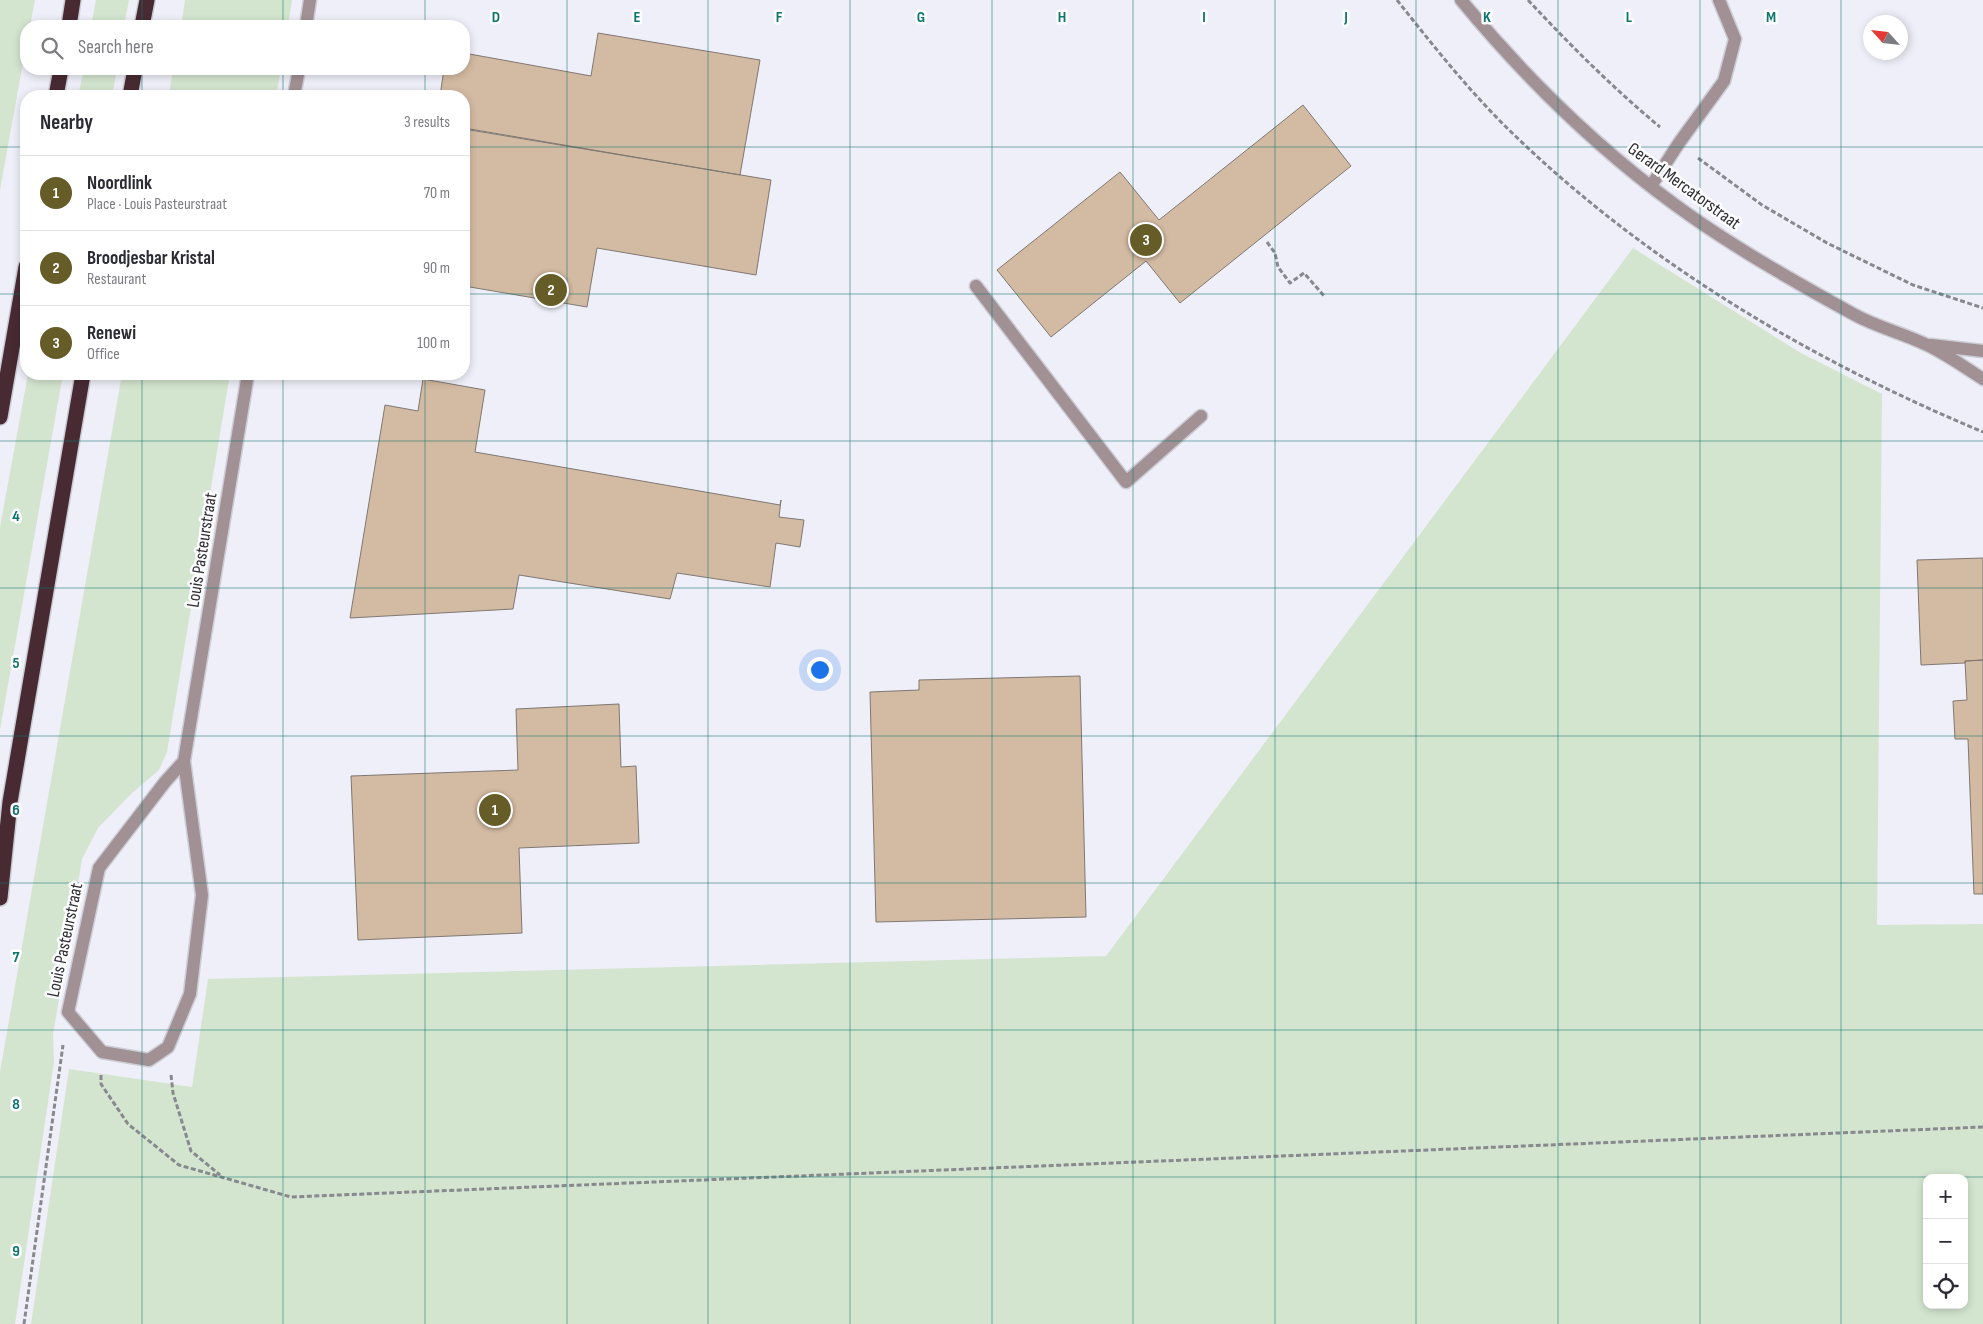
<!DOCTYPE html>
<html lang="en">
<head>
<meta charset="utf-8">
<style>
	:root { --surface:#fff; --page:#f2f2f3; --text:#2b2b33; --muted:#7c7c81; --line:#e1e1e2; --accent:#655c28 }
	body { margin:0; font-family:"Sofia Sans Condensed",sans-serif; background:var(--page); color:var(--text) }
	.controls { position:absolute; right:15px; bottom:15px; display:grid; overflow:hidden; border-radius:10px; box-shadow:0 2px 8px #0003 }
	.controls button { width:45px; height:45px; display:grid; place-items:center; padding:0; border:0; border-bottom:1px solid var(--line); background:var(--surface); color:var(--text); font:25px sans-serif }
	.compass { position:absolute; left:1863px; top:15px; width:45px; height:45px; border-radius:50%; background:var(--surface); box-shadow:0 2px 8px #0003; rotate:297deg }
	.you { position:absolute; left:819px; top:669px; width:18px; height:18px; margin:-12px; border:4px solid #fff; border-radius:50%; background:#1a73e8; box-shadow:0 0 0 8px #1a73e833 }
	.badge { display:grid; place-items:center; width:32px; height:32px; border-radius:50%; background:var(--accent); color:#fff; font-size:16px; font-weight:700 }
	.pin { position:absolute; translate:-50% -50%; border:2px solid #fff; box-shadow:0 1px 5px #0006 }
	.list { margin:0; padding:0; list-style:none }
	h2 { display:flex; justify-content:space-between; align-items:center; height:65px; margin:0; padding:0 20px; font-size:21px }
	h2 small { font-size:16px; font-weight:400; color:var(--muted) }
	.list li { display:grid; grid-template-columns:32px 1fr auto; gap:15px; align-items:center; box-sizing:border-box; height:75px; padding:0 20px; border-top:1px solid var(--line) }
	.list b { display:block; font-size:19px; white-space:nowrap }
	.list p { margin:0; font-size:16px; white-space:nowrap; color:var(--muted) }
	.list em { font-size:16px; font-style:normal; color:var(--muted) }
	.icon { flex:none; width:28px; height:28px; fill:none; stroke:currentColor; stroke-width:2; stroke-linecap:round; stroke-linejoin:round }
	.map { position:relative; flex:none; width:1983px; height:1324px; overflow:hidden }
	.search { position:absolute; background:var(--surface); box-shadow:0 2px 8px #0003; left:20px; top:20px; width:450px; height:55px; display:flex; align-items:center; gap:12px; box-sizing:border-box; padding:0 18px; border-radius:20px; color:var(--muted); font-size:19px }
	.panel { position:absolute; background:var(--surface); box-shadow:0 2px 8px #0003; left:20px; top:90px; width:450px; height:290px; border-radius:20px }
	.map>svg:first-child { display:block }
</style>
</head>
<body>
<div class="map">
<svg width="1983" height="1324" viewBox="0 0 1983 1324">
	<rect width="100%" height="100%" fill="#efeff9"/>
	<path fill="#d3e5cf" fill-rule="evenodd" d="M0,0H35L30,26H26V46L0,190Z
		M96,0H129L124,26H91Z
		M185,0H292L288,26H181Z
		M84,69H117L112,96H78Z
		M173,69H281L276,96H169Z
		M1633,248L1801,353L1882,394L1877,925L1983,924V1324H31L69,1069L192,1087L208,979L1106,956ZM1927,1178H1964V1305H1927Z
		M28,374H63L0,730V527Z
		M122,374H230L167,752L159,770L131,794L98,828L82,859L53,1035L54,1062L15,1324H0V1072Z"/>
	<path fill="#d3baa2" stroke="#7f7872" d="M598,33L760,60L740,175L464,128V96H440L444,69H464V53L591,76Z
		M1303,105L1351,166L1180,303L1146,261L1051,337L997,270L1120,172L1159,220Z
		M464,129L771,180L756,275L597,248L587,307L464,286Z
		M423,379L485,390L475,452L780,505L781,500L779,517L804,520L800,547L776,543L770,587L677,573L670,599L519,575L513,609L350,618L385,405L418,411Z
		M1983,558V660L1965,661V663L1921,665L1917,560Z
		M1983,660V894H1974L1968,739H1955L1953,701L1967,700L1965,661Z
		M1080,676L1086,917L876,922L870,692L919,690V680Z
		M619,704L621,767L636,766L639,843L519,848L522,933L358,940L351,776L518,770L516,709Z"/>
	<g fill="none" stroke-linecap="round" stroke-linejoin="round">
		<g stroke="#ccccd5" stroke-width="15">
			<path id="minor" d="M1461,0C1523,75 1595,146 1674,204C1728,244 1795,282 1855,315C1877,327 1902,333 1925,344C1945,353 1964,367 1983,379
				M306,26L310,0
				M294,96L299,69
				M1651,186L1679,143L1724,81L1735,39L1719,0
				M976,286L1126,482L1201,416
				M1931,345L1983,351
				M184,761L165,782L99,868L68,1012L102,1052L149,1060L168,1047L190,994L202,895L184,761L248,374"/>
		</g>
		<g stroke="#ccccd5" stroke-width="18">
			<path id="highway" d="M69,26L73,0
				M142,26L147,0
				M56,96L61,69
				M130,96L135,69
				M0,417L26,267
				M0,898L10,802L83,374"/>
		</g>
		<path stroke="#88888f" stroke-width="3" stroke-dasharray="5 2.5" stroke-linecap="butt" d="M1397,0C1431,43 1466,87 1505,126C1641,260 1808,359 1983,432
			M1528,0C1570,45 1613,88 1660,127
			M1698,158L1762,205L1827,243L1913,285L1983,308
			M1267,242L1275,253L1278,267L1290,283L1304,273L1325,297
			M101,1075V1084L128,1124L179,1165L291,1197L1983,1127
			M171,1075L173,1093L191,1151L220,1175
			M24,1324L63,1045"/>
		<use href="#minor" stroke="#a19194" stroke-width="12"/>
		<use href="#highway" stroke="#482b32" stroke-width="15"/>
	</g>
	<path fill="none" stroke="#0f766e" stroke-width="1" stroke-opacity="0.55" d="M142,0V26M283,0V26M425,0V26M567,0V1324M708,0V1324M850,0V1324M992,0V1324M1133,0V1324M1275,0V1324M1416,0V1324M1558,0V1324M1700,0V1324M1841,0V1324M142,69V96M283,69V96M425,69V96M0,147H26M464,147H1983M0,294H26M464,294H1983M142,374V1324M283,374V1324M425,374V1324M0,441H1983M0,588H1983M0,736H1983M0,883H1983M0,1030H1983M0,1177H1983"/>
	<g text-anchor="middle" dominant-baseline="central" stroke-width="5" stroke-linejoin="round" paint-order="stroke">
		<g font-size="18" fill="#2e2e32" stroke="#fdfdff">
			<text transform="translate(1684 186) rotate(36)">Gerard Mercatorstraat</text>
			<text transform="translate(202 550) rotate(-81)">Louis Pasteurstraat</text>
			<text transform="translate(65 940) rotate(-78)">Louis Pasteurstraat</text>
		</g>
	</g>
	<g font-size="16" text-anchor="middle" font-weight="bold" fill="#0f766e" stroke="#fdfdff" stroke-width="5" stroke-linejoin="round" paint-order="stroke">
		<text x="496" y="22">D</text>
		<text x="637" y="22">E</text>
		<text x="779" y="22">F</text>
		<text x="921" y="22">G</text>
		<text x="1062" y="22">H</text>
		<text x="1204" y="22">I</text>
		<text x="1346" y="22">J</text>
		<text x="1487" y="22">K</text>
		<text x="1629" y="22">L</text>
		<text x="1771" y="22">M</text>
		<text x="16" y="521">4</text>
		<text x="16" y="668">5</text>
		<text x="16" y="815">6</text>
		<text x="16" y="962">7</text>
		<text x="16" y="1109">8</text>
		<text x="16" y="1256">9</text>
	</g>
</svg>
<div class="controls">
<button>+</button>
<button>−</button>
<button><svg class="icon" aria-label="locate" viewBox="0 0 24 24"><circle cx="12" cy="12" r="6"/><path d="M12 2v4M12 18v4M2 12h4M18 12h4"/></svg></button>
</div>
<svg class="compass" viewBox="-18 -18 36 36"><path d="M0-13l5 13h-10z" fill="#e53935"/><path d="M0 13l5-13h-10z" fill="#7c7c81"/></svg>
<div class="you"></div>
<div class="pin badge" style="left:495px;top:810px">1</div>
<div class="pin badge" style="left:551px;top:290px">2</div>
<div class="pin badge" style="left:1146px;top:240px">3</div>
<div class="search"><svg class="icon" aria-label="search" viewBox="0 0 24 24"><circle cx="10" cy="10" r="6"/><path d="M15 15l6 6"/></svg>Search here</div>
<section class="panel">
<h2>Nearby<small>3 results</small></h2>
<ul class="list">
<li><span class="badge">1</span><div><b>Noordlink</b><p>Place · Louis Pasteurstraat</p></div><em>70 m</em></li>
<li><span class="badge">2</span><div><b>Broodjesbar Kristal</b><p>Restaurant</p></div><em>90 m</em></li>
<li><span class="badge">3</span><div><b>Renewi</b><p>Office</p></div><em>100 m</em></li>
</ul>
</section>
</div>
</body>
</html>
